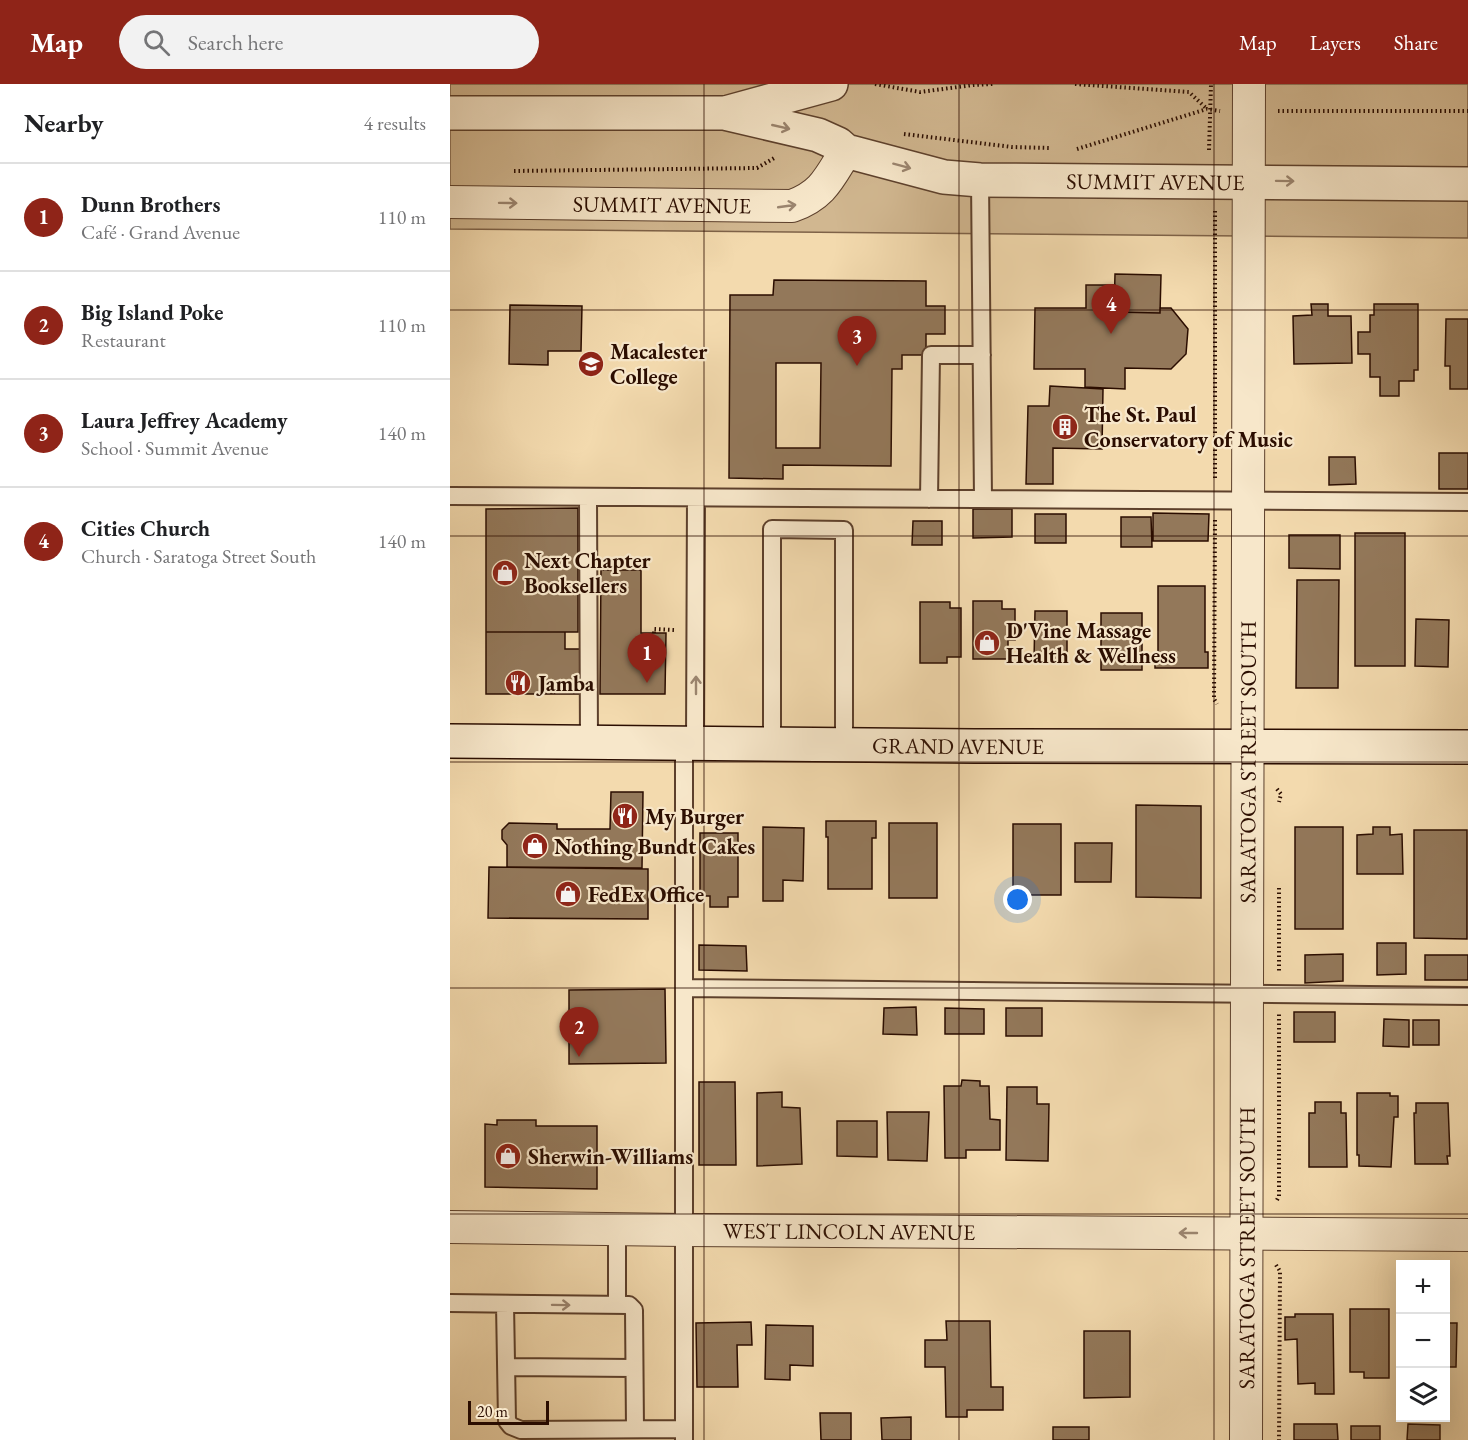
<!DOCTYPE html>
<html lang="en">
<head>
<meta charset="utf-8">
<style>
	:root { --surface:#fff; --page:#f2f2f2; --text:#202124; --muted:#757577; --line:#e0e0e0; --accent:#8f2418 }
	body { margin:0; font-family:"EB Garamond",serif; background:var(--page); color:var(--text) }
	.controls { position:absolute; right:18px; bottom:18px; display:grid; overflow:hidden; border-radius:0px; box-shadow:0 6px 24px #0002 }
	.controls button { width:54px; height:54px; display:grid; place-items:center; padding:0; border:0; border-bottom:2px solid var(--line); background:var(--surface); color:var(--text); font:30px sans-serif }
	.scale { position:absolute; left:18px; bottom:15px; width:81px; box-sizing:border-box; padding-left:6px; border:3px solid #2b0d00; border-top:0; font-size:16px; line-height:21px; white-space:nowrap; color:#2b0d00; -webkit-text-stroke:4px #f7e7ca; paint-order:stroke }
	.you { position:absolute; left:568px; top:816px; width:21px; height:21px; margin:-15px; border:4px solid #fff; border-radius:50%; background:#1a73e8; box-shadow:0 0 0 9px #1a73e833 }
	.badge { display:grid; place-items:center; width:39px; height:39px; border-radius:50%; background:var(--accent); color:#fff; font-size:20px; font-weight:700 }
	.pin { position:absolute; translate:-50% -50px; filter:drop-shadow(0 2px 3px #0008) }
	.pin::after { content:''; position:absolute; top:32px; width:21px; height:18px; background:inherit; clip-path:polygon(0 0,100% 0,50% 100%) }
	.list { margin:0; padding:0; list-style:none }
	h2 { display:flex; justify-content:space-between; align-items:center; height:78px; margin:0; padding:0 24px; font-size:26px }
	h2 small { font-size:20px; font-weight:400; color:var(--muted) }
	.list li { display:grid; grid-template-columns:39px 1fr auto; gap:18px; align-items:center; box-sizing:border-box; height:108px; padding:0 24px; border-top:2px solid var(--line) }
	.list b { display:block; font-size:22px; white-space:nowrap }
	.list p { margin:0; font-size:20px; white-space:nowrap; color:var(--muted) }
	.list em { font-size:20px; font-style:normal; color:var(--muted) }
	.icon { flex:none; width:33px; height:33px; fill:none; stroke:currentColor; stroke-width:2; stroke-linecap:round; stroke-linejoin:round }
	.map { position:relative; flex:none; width:1018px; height:1356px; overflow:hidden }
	header { display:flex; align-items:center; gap:36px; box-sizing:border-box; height:84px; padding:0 30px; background:var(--accent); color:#fff }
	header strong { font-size:28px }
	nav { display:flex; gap:33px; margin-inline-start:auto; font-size:21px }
	.search { width:420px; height:54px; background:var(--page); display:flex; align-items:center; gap:15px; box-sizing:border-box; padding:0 21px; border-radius:33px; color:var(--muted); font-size:22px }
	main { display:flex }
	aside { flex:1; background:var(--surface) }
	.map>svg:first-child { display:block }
</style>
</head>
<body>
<header>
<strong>Map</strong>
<div class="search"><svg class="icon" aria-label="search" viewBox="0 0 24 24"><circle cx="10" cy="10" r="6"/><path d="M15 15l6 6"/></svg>Search here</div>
<nav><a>Map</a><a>Layers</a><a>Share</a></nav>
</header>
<main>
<aside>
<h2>Nearby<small>4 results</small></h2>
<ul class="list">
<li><span class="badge">1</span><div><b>Dunn Brothers</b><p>Café · Grand Avenue</p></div><em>110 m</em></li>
<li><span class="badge">2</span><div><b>Big Island Poke</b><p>Restaurant</p></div><em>110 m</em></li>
<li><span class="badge">3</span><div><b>Laura Jeffrey Academy</b><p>School · Summit Avenue</p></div><em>140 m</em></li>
<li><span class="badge">4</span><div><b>Cities Church</b><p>Church · Saratoga Street South</p></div><em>140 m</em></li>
</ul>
</aside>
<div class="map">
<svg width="1018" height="1356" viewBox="0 0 1018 1356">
	<rect width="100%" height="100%" fill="#f3daae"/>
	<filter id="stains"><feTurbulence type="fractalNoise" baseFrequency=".00333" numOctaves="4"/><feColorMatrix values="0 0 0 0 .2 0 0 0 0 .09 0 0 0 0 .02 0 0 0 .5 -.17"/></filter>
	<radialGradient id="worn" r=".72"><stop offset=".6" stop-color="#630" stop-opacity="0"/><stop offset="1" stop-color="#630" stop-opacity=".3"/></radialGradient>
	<path fill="#d1b790" stroke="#7e6248" stroke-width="1.5" d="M0,0H1018V154L0,145Z"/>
	<path fill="#93785a" stroke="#2b0d00" stroke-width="1.5" fill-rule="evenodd" d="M665,190L711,191L710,229L664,228Z
		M324,196L476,197V222H495V250H476V271H452V285H442L441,382L333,381V395L279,394L280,211H323ZM326,279H371L370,364H326Z
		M636,201H665L664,228L710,229V224H721L738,245L736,270L721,285L675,284V305L635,303V285H584L585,224H636Z
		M861,220H878V232H901L902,279L844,280L843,232L862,231Z
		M924,220H968V286H964V297H949V312H930V293H920V270H908V248H920V231H924Z
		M60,221L132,222L131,267H98V281L59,280Z
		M996,235H1018V305H1000V282H995Z
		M600,302L653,305L652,365L603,364V400H576L578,322H599Z
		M989,369H1018V405H989Z
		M879,373H905L906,400L879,401Z
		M128,424V548H36V425Z
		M523,425H562V453L523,454Z
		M703,429L759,430L758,457H703Z
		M585,430H616V459H585Z
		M671,433H701L702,463H671Z
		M463,437H492V461H462Z
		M905,449H955V582H905Z
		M839,451H890V485L839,484Z
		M151,486H191V549H216L215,610H150Z
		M847,496H889L888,604H846Z
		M708,502H755V568H758V584H705V568H708Z
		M523,517H552V525H565V556H558V575H523Z
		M470,518H500V524H511V573H497V579H470Z
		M585,527H617V577H584Z
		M651,529H692V586H651Z
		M966,535L999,536L998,583L965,582Z
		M36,548H115V565H134V610H36Z
		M161,708H193L192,784L57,783V761L52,755V746L59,739L107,740V745H160Z
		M686,721L751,722V814L686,813Z
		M376,737H426V754H422V805H378V753H376Z
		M439,739H487V814H439Z
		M563,740H611V811H563Z
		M313,743L354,744L353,797L333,796V817H313Z
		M845,743H893V845H845Z
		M923,743H940V751L952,750L953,790H907V751L923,750Z
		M964,746H1017V855L964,854Z
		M250,749H288V813H278V823H260V812H250Z
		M625,759H662L661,798H625Z
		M39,783L198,785V835L38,834Z
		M927,859H956V890L927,891Z
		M249,861L296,862L297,887L249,886Z
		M893,870V897L855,899V871Z
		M975,871H1018V896H975Z
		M215,905L216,979L119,980V906Z
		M466,923L467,951L433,950L434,924Z
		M495,924L534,925V950H495Z
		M556,924H592V952H556Z
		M844,928H885V958H844Z
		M934,935L959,936V963L933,962Z
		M963,936H989V961H963Z
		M512,996L530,997V1002H539L540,1035L550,1036V1066H516V1074H495L494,1002H511Z
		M249,998H285L286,1081H249Z
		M557,1003H587V1020H599L598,1077L556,1076Z
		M332,1008V1023L350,1024L352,1080L307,1082V1009Z
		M907,1009H940V1012H948V1033H944L941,1083L909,1082V1071H907Z
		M865,1018H891V1029H896L897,1083H859V1029H865Z
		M966,1019H998L1000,1072H997L998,1080H965L964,1029H966Z
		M437,1028H479L477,1077L438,1076Z
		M47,1036H86V1042H147V1105L35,1103V1040L47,1041Z
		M387,1037H427V1073L387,1072Z
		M900,1225H939V1294H914V1288H900Z
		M845,1230H883L884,1310H865V1299L848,1300L847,1255L835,1256V1233H845Z
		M496,1237H540L541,1303H553V1326H517V1333H496L495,1283H475V1256H497Z
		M301,1238L302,1261H287L288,1303H247L246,1239Z
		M996,1239H1007L1006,1283H996Z
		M316,1241L363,1242V1282L340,1281V1296L315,1295Z
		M634,1247H680V1313L634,1314Z
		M370,1329H401V1356H371Z
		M461,1333V1356H432L431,1334Z
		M844,1340H887L888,1356H844Z
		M958,1340L990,1341V1356H957Z
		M901,1342H930V1356H901Z
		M603,1343H639V1356H603Z"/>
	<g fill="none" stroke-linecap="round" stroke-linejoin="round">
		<g stroke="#5d402c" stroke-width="20">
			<path id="service" d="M530,96L533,415
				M0,412L1018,418
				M138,413L139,658
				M479,415L481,271H532
				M245,660L246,414
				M322,660V445L394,446V661
				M234,904L1018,912
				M0,1219L179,1221L184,1226L185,1345
				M55,1220L57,1337L61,1342L71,1346L234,1345
				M167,1221V1145
				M57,1283L184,1284
				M234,1356V660"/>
		</g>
		<g stroke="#5d402c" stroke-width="34">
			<g id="minor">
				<path id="s1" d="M0,118L342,122C373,111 379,94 396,67"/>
				<path id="s2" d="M0,1143L234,1146L1018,1151"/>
				<path id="s3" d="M796,1356L799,0"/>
			</g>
		</g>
		<g stroke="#5d402c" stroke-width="36">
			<g id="tertiary">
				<path d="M279,28L381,0"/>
				<path id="s4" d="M0,29H274L368,51L388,60L396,67L494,93L530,96L1018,100"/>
			</g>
		</g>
		<g stroke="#2b0d00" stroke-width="36">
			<g id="secondary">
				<path id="s5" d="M0,657L524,662L1018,663"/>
			</g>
		</g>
		<path stroke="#2b0d00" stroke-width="4" stroke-dasharray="1.5 3" stroke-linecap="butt" d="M425,0L470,8L523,1L543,0
			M625,0L739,8L756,24
			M828,27H1018
			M454,50L562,63L599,64
			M627,65L757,25L770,27
			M759,66L761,0
			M64,87L307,84L326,73
			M765,127V396
			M765,436L764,615L767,620
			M204,549V545L224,546
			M827,705L831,710L829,718
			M829,804V889
			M827,1116L829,1112V930
			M826,1181L830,1187L829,1356"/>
		<use href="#service" stroke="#f7e7ca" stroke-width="16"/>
		<use href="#minor" stroke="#f7e7ca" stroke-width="32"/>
		<use href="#tertiary" stroke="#f7e7ca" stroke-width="33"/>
		<use href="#secondary" stroke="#f7e7ca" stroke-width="33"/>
	</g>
	<defs><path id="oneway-shaft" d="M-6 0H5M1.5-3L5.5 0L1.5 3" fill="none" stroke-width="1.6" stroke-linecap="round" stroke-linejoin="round" transform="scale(1.5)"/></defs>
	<g stroke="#9b856f">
		<use href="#oneway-shaft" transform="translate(331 43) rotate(13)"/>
		<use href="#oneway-shaft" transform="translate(452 82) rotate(15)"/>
		<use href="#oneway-shaft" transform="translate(835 97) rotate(1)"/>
		<use href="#oneway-shaft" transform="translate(58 119) rotate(1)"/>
		<use href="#oneway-shaft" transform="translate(337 122) rotate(-8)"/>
		<use href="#oneway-shaft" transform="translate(246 601) rotate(-90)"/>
		<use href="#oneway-shaft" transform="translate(738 1149) rotate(-180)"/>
		<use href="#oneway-shaft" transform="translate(111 1221) rotate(1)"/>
	</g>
	<path fill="none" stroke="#2b0d00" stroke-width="1.5" stroke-opacity="0.55" d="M254,0V1356M509,0V1356M764,0V1356M0,226H1018M0,452H1018M0,678H1018M0,904H1018M0,1130H1018"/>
	<defs>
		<g id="university-disc" transform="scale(1.35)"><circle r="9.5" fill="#8f2418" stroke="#f7e7ca"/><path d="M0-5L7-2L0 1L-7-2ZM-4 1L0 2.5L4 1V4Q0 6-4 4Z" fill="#fff"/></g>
		<g id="building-disc" transform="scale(1.35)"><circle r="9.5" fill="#8f2418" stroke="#f7e7ca"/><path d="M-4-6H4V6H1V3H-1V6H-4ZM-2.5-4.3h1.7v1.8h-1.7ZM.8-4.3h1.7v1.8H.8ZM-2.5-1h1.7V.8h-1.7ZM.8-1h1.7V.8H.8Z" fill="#fff"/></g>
		<g id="shop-disc" transform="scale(1.35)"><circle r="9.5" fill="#8f2418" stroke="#f7e7ca"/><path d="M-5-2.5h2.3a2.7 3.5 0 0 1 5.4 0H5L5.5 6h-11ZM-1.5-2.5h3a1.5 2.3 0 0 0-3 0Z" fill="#fff"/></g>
		<g id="restaurant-disc" transform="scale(1.35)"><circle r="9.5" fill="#8f2418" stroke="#f7e7ca"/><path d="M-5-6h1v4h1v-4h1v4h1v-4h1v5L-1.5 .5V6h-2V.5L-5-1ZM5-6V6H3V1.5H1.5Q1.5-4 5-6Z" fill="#fff"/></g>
	</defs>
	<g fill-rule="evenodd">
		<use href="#university-disc" x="141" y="280"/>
		<use href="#building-disc" x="615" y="343"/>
		<use href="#shop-disc" x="55" y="489"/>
		<use href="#shop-disc" x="537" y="559"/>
		<use href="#restaurant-disc" x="68" y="599"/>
		<use href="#restaurant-disc" x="175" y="732"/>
		<use href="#shop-disc" x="85" y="762"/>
		<use href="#shop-disc" x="118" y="810"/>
		<use href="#shop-disc" x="58" y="1072"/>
	</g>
	<g text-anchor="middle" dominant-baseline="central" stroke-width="4.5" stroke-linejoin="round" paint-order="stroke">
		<g font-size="22" fill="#2b0d00" stroke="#f7e7ca">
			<text stroke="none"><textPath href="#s4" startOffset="716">SUMMIT AVENUE</textPath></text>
			<text stroke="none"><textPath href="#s1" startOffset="212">SUMMIT AVENUE</textPath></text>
			<text stroke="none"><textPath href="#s5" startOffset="508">GRAND AVENUE</textPath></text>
			<text stroke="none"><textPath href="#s3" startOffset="678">SARATOGA STREET SOUTH</textPath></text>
			<text stroke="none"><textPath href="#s2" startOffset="399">WEST LINCOLN AVENUE</textPath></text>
			<text stroke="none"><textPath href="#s3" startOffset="192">SARATOGA STREET SOUTH</textPath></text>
		</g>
		<g font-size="22" font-weight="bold" fill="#2b0d00" stroke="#f7e7ca" text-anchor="start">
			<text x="160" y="267">Macalester<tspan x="160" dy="25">College</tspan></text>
			<text x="634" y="330">The St. Paul<tspan x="634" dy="25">Conservatory of Music</tspan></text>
			<text x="74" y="476">Next Chapter<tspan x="74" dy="25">Booksellers</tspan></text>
			<text x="556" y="546">D'Vine Massage<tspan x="556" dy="25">Health &amp; Wellness</tspan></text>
			<text x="88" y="599">Jamba</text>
			<text x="195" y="732">My Burger</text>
			<text x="104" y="762">Nothing Bundt Cakes</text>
			<text x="138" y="810">FedEx Office</text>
			<text x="78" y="1072">Sherwin-Williams</text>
		</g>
	</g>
	<rect width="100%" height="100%" filter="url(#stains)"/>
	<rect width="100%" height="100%" fill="url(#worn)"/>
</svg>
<div class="controls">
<button>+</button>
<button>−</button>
<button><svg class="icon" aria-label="layers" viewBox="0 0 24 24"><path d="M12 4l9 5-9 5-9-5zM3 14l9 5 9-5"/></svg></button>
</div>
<div class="scale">20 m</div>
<div class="you"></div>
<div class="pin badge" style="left:197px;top:599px">1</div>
<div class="pin badge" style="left:129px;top:973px">2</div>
<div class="pin badge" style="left:407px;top:282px">3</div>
<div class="pin badge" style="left:661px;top:250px">4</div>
</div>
</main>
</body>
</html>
